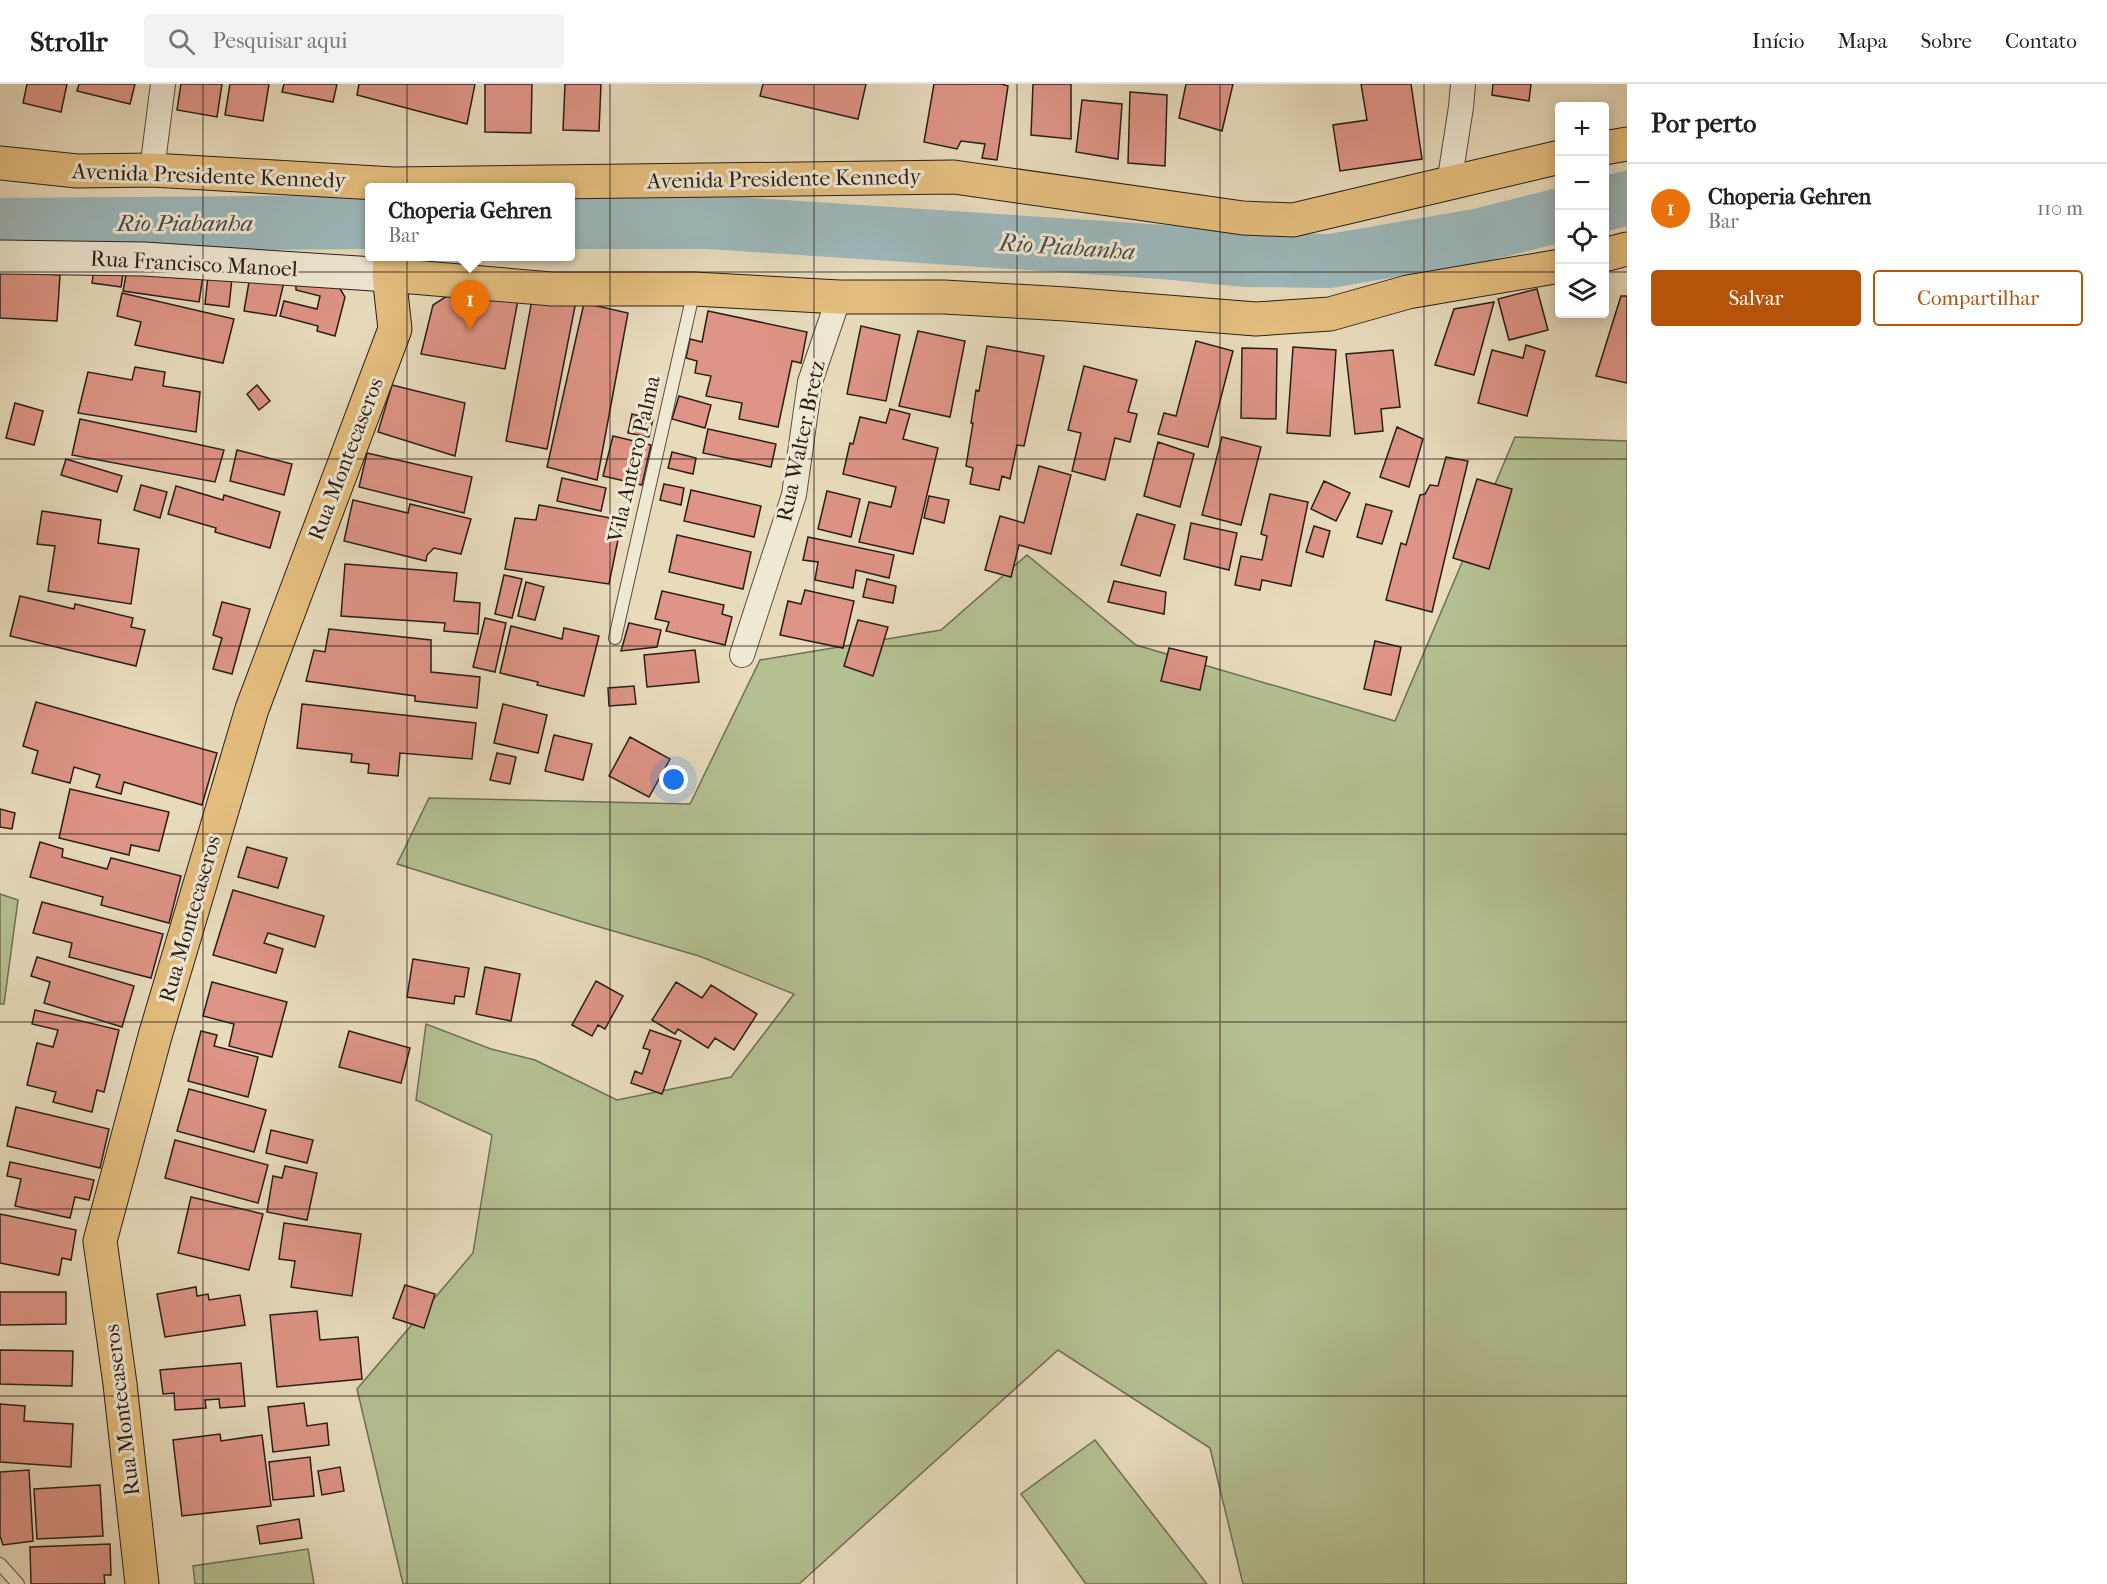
<!DOCTYPE html>
<html lang="pt">
<head>
<meta charset="utf-8">
<style>
	:root { --surface:#fff; --page:#f2f2f2; --text:#222; --muted:#767676; --line:#e0e0e0; --accent:#b45309 }
	body { margin:0; font-family:"IM FELL French Canon",serif; background:var(--page); color:var(--text) }
	.controls { position:absolute; right:18px; top:18px; display:grid; overflow:hidden; border-radius:6px; box-shadow:0 3px 15px #0003 }
	.controls button { width:54px; height:54px; display:grid; place-items:center; padding:0; border:0; border-bottom:2px solid var(--line); background:var(--surface); color:var(--text); font:30px sans-serif }
	.you { position:absolute; left:674px; top:696px; width:21px; height:21px; margin:-15px; border:4px solid #fff; border-radius:50%; background:#1a73e8; box-shadow:0 0 0 9px #1a73e833 }
	.badge { display:grid; place-items:center; width:39px; height:39px; border-radius:50%; background:var(--accent); color:#fff; font-size:20px; font-weight:700 }
	.pin { position:absolute; translate:-50% -50px; filter:drop-shadow(0 2px 3px #0008) }
	.pin::after { content:''; position:absolute; top:32px; width:21px; height:18px; background:inherit; clip-path:polygon(0 0,100% 0,50% 100%) }
	.popup { position:absolute; left:365px; top:99px; width:210px; height:78px; box-sizing:border-box; display:grid; place-content:center; border-radius:6px; background:var(--surface); filter:drop-shadow(0 2px 4px #0005); font-size:20px; white-space:nowrap; color:var(--muted) }
	.popup b { font-size:22px; color:var(--text) }
	.popup::after { content:''; position:absolute; left:50%; top:100%; margin-left:-12px; border:12px solid transparent; border-top-color:var(--surface) }
	.list { margin:0; padding:0; list-style:none }
	h2 { display:flex; justify-content:space-between; align-items:center; height:78px; margin:0; padding:0 24px; font-size:26px }
	h2 small { font-size:20px; font-weight:400; color:var(--muted) }
	.list li { display:grid; grid-template-columns:39px 1fr auto; gap:18px; align-items:center; box-sizing:border-box; height:90px; padding:0 24px; border-top:2px solid var(--line) }
	.list b { display:block; font-size:22px; white-space:nowrap }
	.list p { margin:0; font-size:20px; white-space:nowrap; color:var(--muted) }
	.list em { font-size:20px; font-style:normal; color:var(--muted) }
	.actions { display:flex; gap:12px; padding:18px 24px }
	.actions a { flex:1; padding:14px 0; border:2px solid var(--accent); border-radius:6px; text-align:center; font-size:21px; color:var(--accent) }
	.actions .main { background:var(--accent); color:#fff }
	.icon { flex:none; width:33px; height:33px; fill:none; stroke:currentColor; stroke-width:2; stroke-linecap:round; stroke-linejoin:round }
	.map { position:relative; flex:none; width:1627px; height:1500px; overflow:hidden }
	header { display:flex; align-items:center; gap:36px; box-sizing:border-box; height:84px; padding:0 30px; background:var(--surface); border-bottom:2px solid var(--line) }
	header strong { font-size:28px }
	nav { display:flex; gap:33px; margin-inline-start:auto; font-size:21px }
	.search { width:420px; height:54px; background:var(--page); display:flex; align-items:center; gap:15px; box-sizing:border-box; padding:0 21px; border-radius:6px; color:var(--muted); font-size:22px }
	main { display:flex }
	aside { flex:1; background:var(--surface) }
	.map>svg:first-child { display:block }
</style>
</head>
<body>
<header>
<strong>Strollr</strong>
<div class="search"><svg class="icon" aria-label="search" viewBox="0 0 24 24"><circle cx="10" cy="10" r="6"/><path d="M15 15l6 6"/></svg>Pesquisar aqui</div>
<nav><a>Início</a><a>Mapa</a><a>Sobre</a><a>Contato</a></nav>
</header>
<main>
<div class="map">
<svg width="1627" height="1500" viewBox="0 0 1627 1500">
	<rect width="100%" height="100%" fill="#e7dbbc"/>
	<filter id="stains"><feTurbulence type="fractalNoise" baseFrequency=".00333" numOctaves="4"/><feColorMatrix values="0 0 0 0 .2 0 0 0 0 .09 0 0 0 0 .02 0 0 0 .5 -.17"/></filter>
	<radialGradient id="worn" r=".72"><stop offset=".6" stop-color="#630" stop-opacity="0"/><stop offset="1" stop-color="#630" stop-opacity=".3"/></radialGradient>
	<path fill="#b4c092" stroke="#6f6f56" stroke-width="1.5" d="M1515,353L1627,357V1500H1243L1210,1364L1058,1266L799,1500H403L357,1305L473,1169L492,1051L416,1016L426,940L491,965L535,976L617,1016L731,993L794,910L699,872L579,837L397,780L429,714L690,720L760,576L941,546L1027,471L1136,561L1395,637Z
		M0,810L18,816L4,920H0Z
		M1095,1356L1207,1500H1086L1021,1410Z
		M308,1465L314,1500H195L193,1482Z"/>
	<g fill="none" stroke-linecap="round" stroke-linejoin="round">
		<path stroke="#9cb8bb" stroke-width="54" d="M1604,120L1627,114
			M570,138H710L1163,168L1247,176L1330,177L1481,151L1560,131
			M0,141L370,138"/>
	</g>
	<path fill="#de9486" stroke="#2a1e19" stroke-width="1.5" d="M27,0H67L61,28L23,19Z
		M79,0H135L130,20L77,7Z
		M181,0H222L217,33L177,26Z
		M230,0H269L263,37L225,31Z
		M284,0H337L333,18L282,8Z
		M359,0H475L467,40L357,11Z
		M485,0H532L531,49L485,48Z
		M565,0H601L599,47L563,46Z
		M763,0H866L858,35L760,12Z
		M934,0H1001L1008,2L997,76L982,74L985,60L961,57L957,65L924,58Z
		M1033,0H1071V55L1031,51Z
		M1186,0H1233L1222,47L1179,34Z
		M1361,0H1411L1422,75L1340,87L1333,41L1367,36Z
		M1493,0H1531L1529,17L1492,11Z
		M1130,8L1167,11L1165,82L1128,79Z
		M1082,16L1122,20L1118,75L1076,68Z
		M128,180L203,192L199,218L123,207Z
		M94,185L123,190L121,203L92,199Z
		M0,187L60,191L57,237L0,234Z
		M208,191L232,194L229,223L205,220Z
		M250,192L284,198L276,232L244,227Z
		M296,196L339,203L345,213L335,252L317,247L318,242L280,232L284,217L317,225L320,212L296,206Z
		M1537,205L1548,246L1509,256L1498,215Z
		M122,209L234,235L223,279L135,261L141,238L117,232Z
		M533,210L576,217L547,365L506,357Z
		M447,212L518,216L505,285L421,270L433,221Z
		M1621,212H1627V299L1596,292Z
		M1494,218L1474,291L1435,281L1454,225Z
		M584,219L628,229L597,396L547,383Z
		M708,227L807,248L801,279L792,277L778,343L739,335L742,319L706,312L711,292L695,289L697,277L686,274L690,255L702,258Z
		M861,242L900,251L886,317L847,310Z
		M918,247L965,257L950,333L899,322Z
		M1196,257L1233,267L1208,363L1158,350L1164,329L1176,332Z
		M1526,261L1545,267L1527,332L1478,319L1492,266L1523,274Z
		M987,262L1044,272L1024,362L1017,361L1010,395L1002,392L999,406L970,400L973,384L966,382L973,339H971L976,306L979,307Z
		M1293,263L1336,266L1330,352L1287,349Z
		M1242,264L1277,265L1276,335L1241,334Z
		M1393,266L1400,323L1381,325L1383,347L1355,350L1346,270Z
		M1084,282L1137,296L1128,328L1137,330L1130,358L1115,354L1105,396L1072,387L1081,349L1068,346Z
		M135,283L165,288L163,302L200,308L196,348L78,329L88,288L132,296Z
		M257,301L270,317L259,326L247,310Z
		M392,301L465,319L455,372L378,348Z
		M679,312L711,321L705,344L672,335Z
		M15,319L43,327L34,361L6,354Z
		M890,325L910,330L903,355L938,364L913,470L859,458L869,418L891,423L896,403L843,390L850,359L853,360L860,333L886,339Z
		M632,330L653,335L649,353L628,349Z
		M80,335L224,366L215,398L72,371Z
		M1397,343L1423,355L1409,403L1380,393Z
		M708,345L776,360L771,383L703,369Z
		M613,352L651,361L642,401L603,392Z
		M1222,353L1261,363L1241,441L1202,431Z
		M1158,358L1194,370L1180,423L1144,412Z
		M237,366L292,380L284,411L230,397Z
		M672,368L696,374L693,390L668,384Z
		M367,369L472,393L464,429L359,403Z
		M1446,373L1468,377L1432,528L1386,516L1401,459L1406,461L1420,411L1425,410L1430,401L1438,402Z
		M66,375L122,392L117,408L61,391Z
		M1039,382L1071,391L1051,470L1019,461L1011,493L985,486L1000,432L1024,439Z
		M562,394L606,404L601,427L557,417Z
		M1477,395L1512,405L1489,485L1453,474Z
		M1324,397L1350,409L1336,437L1311,425Z
		M664,400L684,404L681,421L660,416Z
		M141,401L167,408L160,434L134,426Z
		M176,402L223,416L224,411L280,428L270,464L215,448L216,444L168,430Z
		M691,406L761,422L754,453L684,437Z
		M827,407L860,415L851,453L818,445Z
		M1270,410L1308,418L1291,502L1262,496L1260,506L1235,501L1241,472L1262,476L1267,452L1261,450Z
		M929,412L949,416L944,439L924,434Z
		M353,416L408,429L410,420L471,435L461,470L434,464L427,471L426,477L344,457Z
		M1366,420L1392,427L1382,460L1357,453Z
		M539,421L622,436L609,500L505,485L515,434L536,436Z
		M42,427L101,436L98,459L139,465L131,520L48,507L55,462L37,460Z
		M1137,430L1175,441L1160,492L1121,481Z
		M1191,439L1237,449L1229,486L1184,475Z
		M1314,442L1330,447L1323,473L1306,468Z
		M677,451L751,468L743,505L669,488Z
		M808,453L894,471L889,494L856,486L853,504L815,496L818,478L803,476Z
		M345,480L457,489L454,517L480,519L478,550L444,547L445,539L341,532Z
		M504,491L522,495L512,534L495,530Z
		M867,495L896,502L893,519L863,513Z
		M1114,497L1166,508L1164,530L1108,518Z
		M526,498L544,503L535,536L518,532Z
		M805,506L854,517L843,564L780,551L788,517L801,520Z
		M662,507L724,521L722,530L732,533L725,561L666,547L669,538L655,535Z
		M20,512L74,525L75,520L133,534L131,543L145,546L136,582L10,552Z
		M222,518L250,525L232,590L213,585L222,554L213,551Z
		M485,534L506,539L495,588L473,583Z
		M858,536L888,543L873,592L844,582Z
		M629,539L661,546L657,563L621,567Z
		M511,542L562,555L564,544L599,552L584,612L537,601L538,598L500,589Z
		M329,545L431,556V588L480,593L477,624L415,617V612L306,597L314,566L325,568Z
		M1375,557L1401,563L1391,611L1364,605Z
		M1169,564L1207,573L1200,606L1161,597Z
		M695,566L699,598L647,603L644,571Z
		M634,602L636,620L609,622L608,604Z
		M36,618L217,669L202,721L124,698L121,710L96,703L100,691L74,683L70,699L32,689L38,667L23,662Z
		M302,620L476,639L472,675L400,669L398,692L368,689L369,680L351,678L352,670L297,664Z
		M503,620L547,631L538,669L494,659Z
		M554,651L592,660L583,696L545,687Z
		M630,653L670,675L649,713L609,692Z
		M497,669L516,673L510,700L490,696Z
		M70,705L169,728L159,767L131,761L129,771L59,754Z
		M0,725L15,729L12,745L0,743Z
		M40,758L63,765L62,773L107,785L111,774L181,792L169,839L101,821L103,813L30,793Z
		M247,763L287,774L278,804L238,793Z
		M233,806L324,832L315,863L268,849L264,859L283,865L276,889L213,871Z
		M42,818L163,850L151,894L69,873L72,859L33,849Z
		M37,873L134,902L122,943L44,919L50,898L31,892Z
		M413,875L469,884L464,913L455,912L454,920L407,913Z
		M485,883L520,890L511,937L476,930Z
		M596,897L623,912L605,945L598,941L592,952L572,941Z
		M212,898L287,918L272,973L229,962L234,940L203,932Z
		M676,898L702,914L711,901L757,930L734,966L715,954L708,964L678,945L675,950L652,936Z
		M35,926L119,946L104,1008L97,1006L92,1028L53,1018L56,1008L27,1001L37,959L53,963L58,946L32,940Z
		M650,946L681,957L662,1010L631,999L635,987L642,990L650,966L643,964Z
		M201,947L217,951L214,962L258,973L248,1013L188,997Z
		M349,947L410,964L401,999L339,983Z
		M189,1005L266,1026L254,1068L177,1047Z
		M16,1023L109,1045L100,1084L7,1062Z
		M271,1046L313,1056L307,1079L266,1069Z
		M175,1056L268,1081L258,1119L165,1094Z
		M10,1078L94,1096L89,1116L75,1113L70,1134L15,1122L21,1095L7,1092Z
		M285,1082L317,1089L307,1136L267,1128L273,1092L282,1094Z
		M191,1113L263,1130L249,1186L178,1169Z
		M0,1130L76,1146L71,1176L62,1174L59,1191L0,1179Z
		M284,1139L361,1150L352,1212L291,1203L295,1177L279,1175Z
		M405,1201L435,1210L424,1244L393,1234Z
		M196,1203L197,1212L208,1210L209,1216L240,1211L245,1241L165,1253L157,1210Z
		M0,1208H66V1240L0,1241Z
		M317,1227L320,1256L358,1253L362,1295L277,1303L270,1231Z
		M0,1266L73,1267L72,1302L0,1300Z
		M241,1279L245,1322L220,1324L219,1315L205,1316L206,1324L175,1326L174,1309L163,1310L160,1286Z
		M304,1319L307,1342L327,1339L329,1361L273,1368L268,1323Z
		M0,1320L25,1322L24,1337L73,1340L71,1383L0,1378Z
		M220,1350L221,1357L262,1351L271,1422L182,1432L173,1356Z
		M310,1373L314,1412L273,1416L269,1378Z
		M340,1383L344,1407L322,1411L318,1387Z
		M29,1386L33,1457L3,1461L0,1452V1388Z
		M100,1401L103,1452L37,1455L34,1405Z
		M299,1435L302,1454L260,1460L257,1442Z
		M110,1460L111,1491H104L105,1500H31L30,1463Z"/>
	<g fill="none" stroke-linecap="round" stroke-linejoin="round">
		<g stroke="#594d42" stroke-width="14">
			<path id="lane" d="M615,554L694,206
				M0,1480L18,1500"/>
		</g>
		<g stroke="#594d42" stroke-width="26">
			<path id="street" d="M152,86L163,0
				M1449,100L1461,23L1463,0
				M742,571L794,411L810,298L839,213"/>
		</g>
		<g stroke="#2a1e19" stroke-width="35">
			<path id="secondary" d="M0,173L144,175L389,191"/>
		</g>
		<g stroke="#2a1e19" stroke-width="35">
			<path id="primary" d="M1604,64L1627,60
				M0,79L77,87L152,86L394,100L954,93L1243,134L1293,136L1560,73
				M1604,171L1627,165
				M389,191L552,205H694L839,213H944L1066,220L1256,235L1330,230L1408,208L1560,182
				M142,1500L120,1300L100,1157L155,952L252,625L395,245L389,191L390,172"/>
		</g>
		<use href="#lane" stroke="#efe8d3" stroke-width="12"/>
		<use href="#street" stroke="#efe8d3" stroke-width="24"/>
		<use href="#secondary" stroke="#efe8d3" stroke-width="33"/>
		<use href="#primary" stroke="#e4be7e" stroke-width="33"/>
	</g>
	<path fill="none" stroke="#2a1e19" stroke-width="1.5" stroke-opacity="0.55" d="M203,0V1500M407,0V1500M610,0V1500M814,0V1500M1017,0V1500M1220,0V1500M1424,0V1500M0,188H1560M1604,188H1627M0,375H1627M0,562H1627M0,750H1627M0,938H1627M0,1125H1627M0,1312H1627"/>
	<g text-anchor="middle" dominant-baseline="central" stroke-width="6" stroke-linejoin="round" paint-order="stroke">
		<g font-size="22" fill="#2a1e19" stroke="#efe8d3">
			<text transform="translate(209 92) rotate(2)">Avenida Presidente Kennedy</text>
			<text transform="translate(784 95) rotate(-1)">Avenida Presidente Kennedy</text>
			<text transform="translate(194 180) rotate(3)">Rua Francisco Manoel</text>
			<text transform="translate(801 357) rotate(-78)">Rua Walter Bretz</text>
			<text transform="translate(346 375) rotate(-69)">Rua Montecaseros</text>
			<text transform="translate(634 375) rotate(-77)">Vila Antero Palma</text>
			<text transform="translate(190 835) rotate(-74)">Rua Montecaseros</text>
			<text transform="translate(122 1326) rotate(-97)">Rua Montecaseros</text>
		</g>
		<g font-size="24" font-style="italic" fill="#4c4c4a" stroke="#efe8d3">
			<text x="185" y="139">Rio Piabanha</text>
			<text transform="translate(1067 163) rotate(4)">Rio Piabanha</text>
		</g>
	</g>
	<rect width="100%" height="100%" filter="url(#stains)"/>
	<rect width="100%" height="100%" fill="url(#worn)"/>
</svg>
<div class="controls">
<button>+</button>
<button>−</button>
<button><svg class="icon" aria-label="locate" viewBox="0 0 24 24"><circle cx="12" cy="12" r="6"/><path d="M12 2v4M12 18v4M2 12h4M18 12h4"/></svg></button>
<button><svg class="icon" aria-label="layers" viewBox="0 0 24 24"><path d="M12 4l9 5-9 5-9-5zM3 14l9 5 9-5"/></svg></button>
</div>
<div class="you"></div>
<div class="pin badge" style="left:470px;top:246px;background:#e8710a">1</div>
<div class="popup"><b>Choperia Gehren</b>Bar</div>
</div>
<aside>
<h2>Por perto<small></small></h2>
<ul class="list">
<li><span class="badge" style="background:#e8710a">1</span><div><b>Choperia Gehren</b><p>Bar</p></div><em>110 m</em></li>
</ul>
<div class="actions"><a class="main">Salvar</a><a>Compartilhar</a></div>
</aside>
</main>
</body>
</html>
